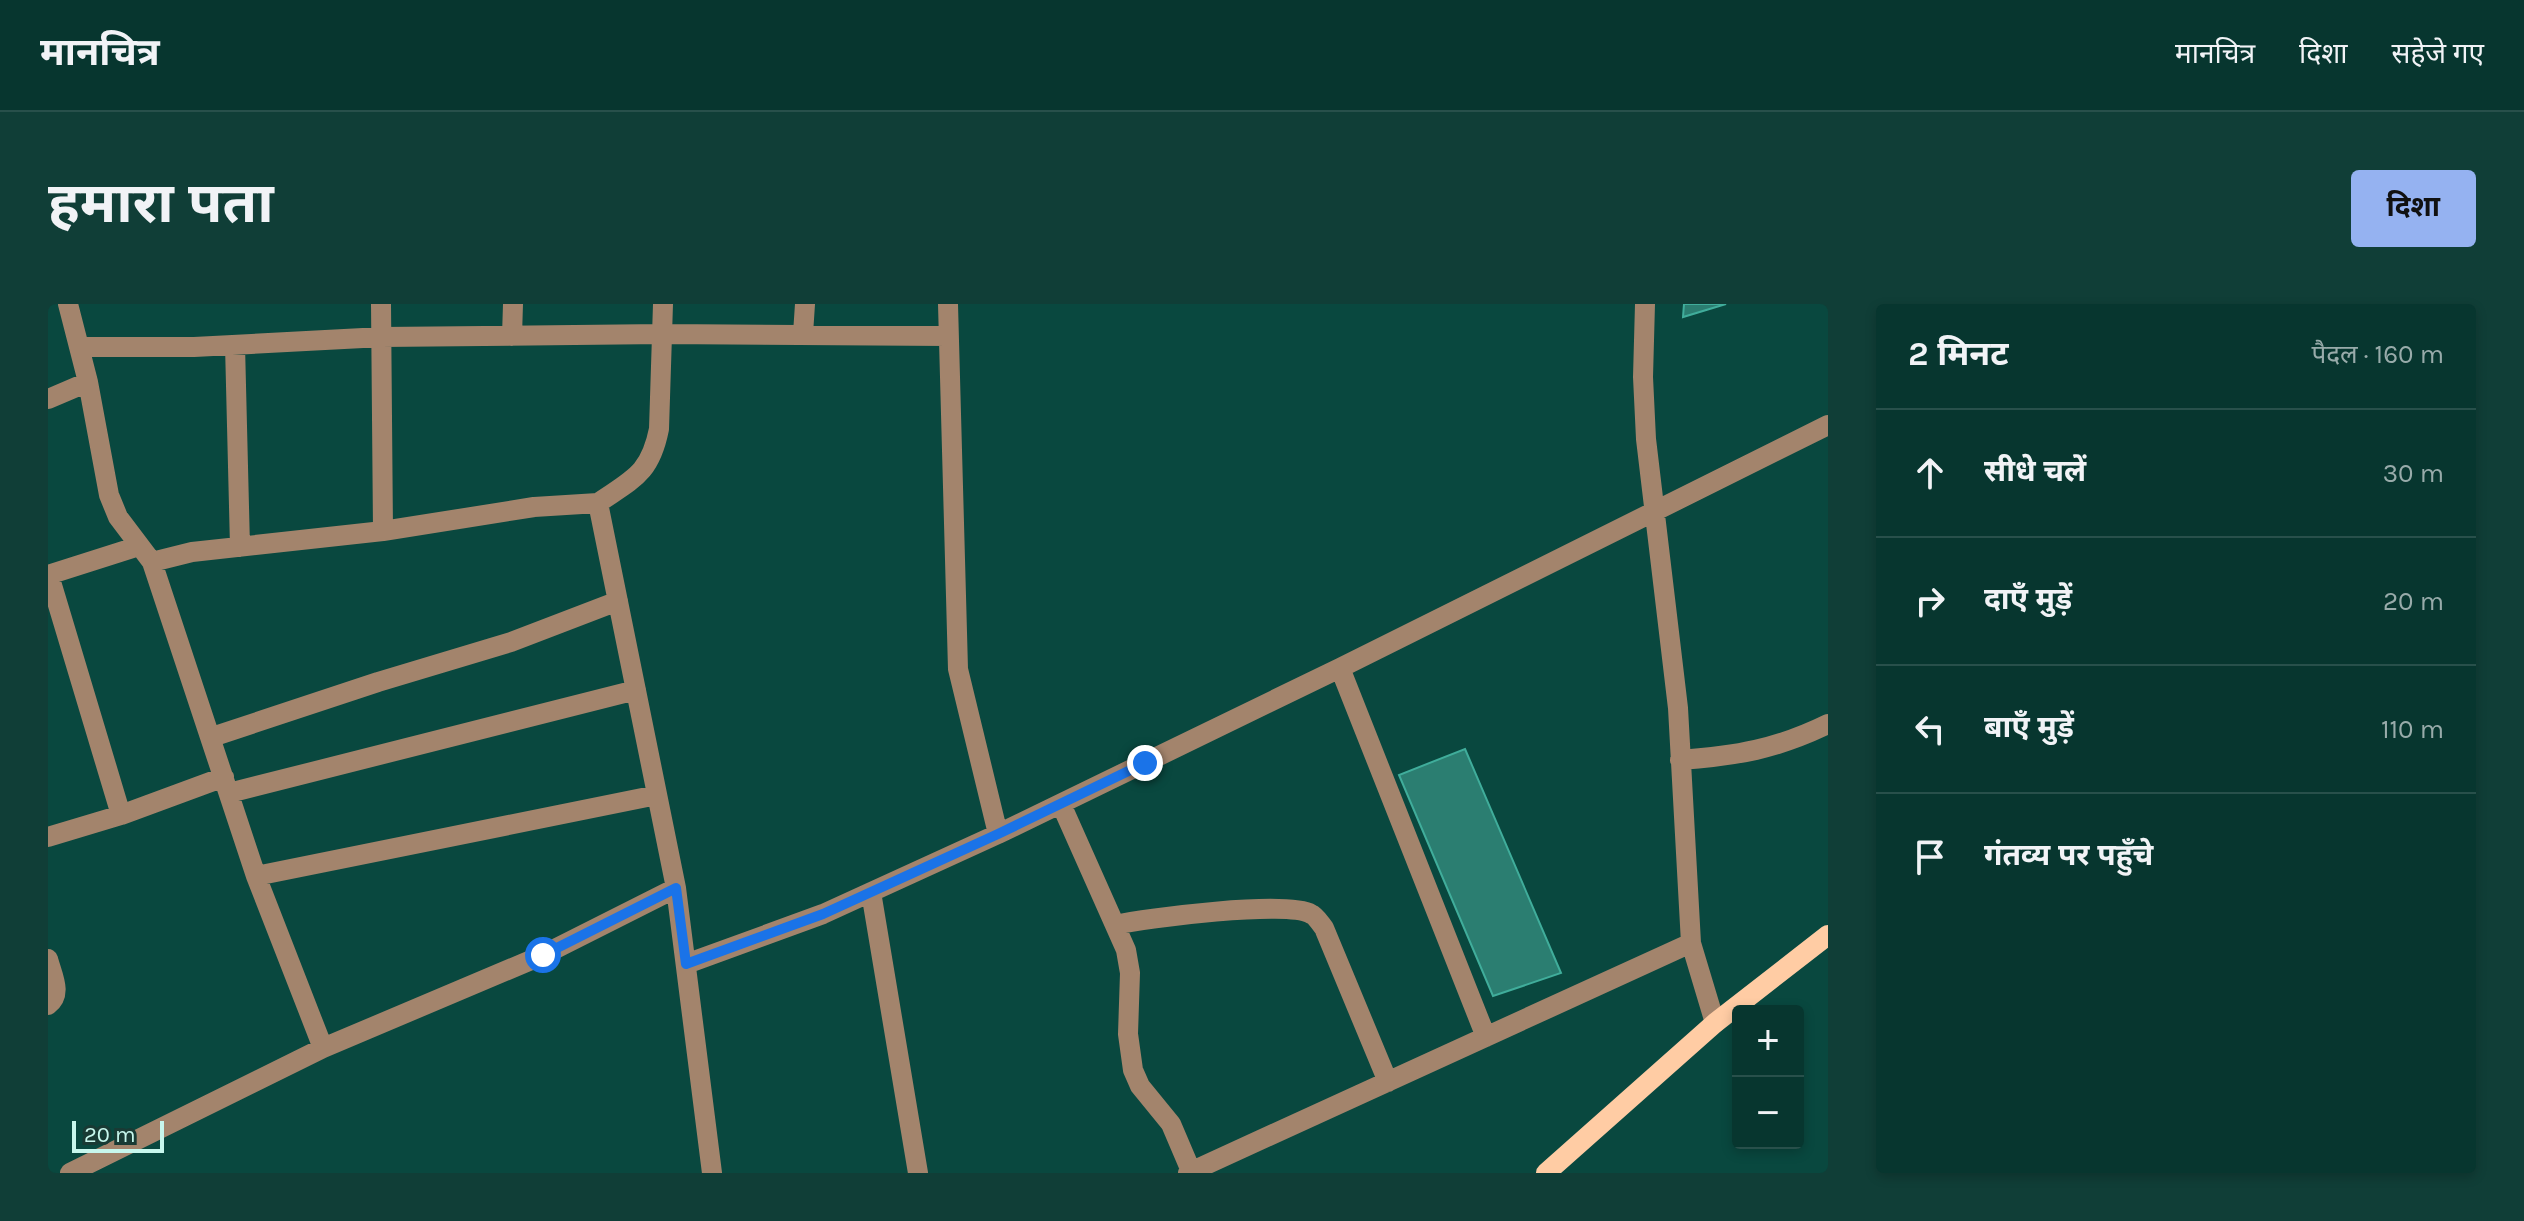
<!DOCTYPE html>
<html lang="hi">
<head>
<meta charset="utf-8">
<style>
	:root { --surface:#07362f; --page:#103e37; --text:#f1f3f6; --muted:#98abaa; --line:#28504b; --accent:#95b2f1 }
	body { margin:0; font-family:Karla,"Noto Sans Devanagari",sans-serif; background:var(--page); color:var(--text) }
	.controls { position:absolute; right:24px; bottom:24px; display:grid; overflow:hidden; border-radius:8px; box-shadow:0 4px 12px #0003 }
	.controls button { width:72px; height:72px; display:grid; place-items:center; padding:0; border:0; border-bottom:2px solid var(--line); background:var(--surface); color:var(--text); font:40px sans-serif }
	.scale { position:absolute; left:24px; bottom:20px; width:92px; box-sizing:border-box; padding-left:8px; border:4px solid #c7f7ed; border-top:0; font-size:22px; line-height:28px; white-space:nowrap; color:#c7f7ed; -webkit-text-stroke:6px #193a34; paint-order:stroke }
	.stop { position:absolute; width:24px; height:24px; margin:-18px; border:6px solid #1a73e8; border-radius:50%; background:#fff }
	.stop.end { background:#1a73e8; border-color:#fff; box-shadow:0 2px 8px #0008 }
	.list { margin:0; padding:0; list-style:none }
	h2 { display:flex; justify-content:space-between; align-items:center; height:104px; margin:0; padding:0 32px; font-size:34px }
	h2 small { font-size:26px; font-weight:400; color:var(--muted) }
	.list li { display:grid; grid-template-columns:52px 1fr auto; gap:24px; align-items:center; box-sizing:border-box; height:128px; padding:0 32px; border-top:2px solid var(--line) }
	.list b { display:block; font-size:30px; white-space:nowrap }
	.list em { font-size:26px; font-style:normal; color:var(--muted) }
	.icon { flex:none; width:44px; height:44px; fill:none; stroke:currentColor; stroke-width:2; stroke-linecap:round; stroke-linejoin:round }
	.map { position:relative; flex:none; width:1780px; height:869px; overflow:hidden; border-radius:8px }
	header { display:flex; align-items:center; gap:48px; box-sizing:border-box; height:112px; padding:0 40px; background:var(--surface); border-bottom:2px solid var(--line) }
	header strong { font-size:38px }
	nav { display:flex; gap:44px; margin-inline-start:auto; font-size:28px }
	.intro { display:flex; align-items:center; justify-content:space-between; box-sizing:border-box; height:192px; padding:0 48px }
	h1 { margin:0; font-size:56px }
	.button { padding:20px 36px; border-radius:8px; background:var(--accent); color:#111; font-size:28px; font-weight:700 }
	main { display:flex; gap:48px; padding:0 48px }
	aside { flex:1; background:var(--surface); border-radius:8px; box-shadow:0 4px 12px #0003 }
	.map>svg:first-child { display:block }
</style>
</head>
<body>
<header>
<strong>मानचित्र</strong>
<nav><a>मानचित्र</a><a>दिशा</a><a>सहेजे गए</a></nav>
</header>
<div class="intro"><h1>हमारा पता</h1><a class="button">दिशा</a></div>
<main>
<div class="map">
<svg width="1780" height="869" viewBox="0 0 1780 869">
	<rect width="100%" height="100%" fill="#09483f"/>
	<path fill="#2b7e71" stroke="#40ad9b" stroke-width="2" d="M1636,0H1678L1635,13Z
		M1417,445L1513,669L1445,692L1351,471Z"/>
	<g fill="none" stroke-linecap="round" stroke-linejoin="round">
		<path stroke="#a3846c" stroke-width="20" d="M20,0L40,78L61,191L70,213L104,258L208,572L275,744
			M333,0L335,227
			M900,0L910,365L950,530
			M1597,0L1595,73L1598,135L1630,404L1643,639L1667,719
			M755,30L757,0
			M464,32L465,0
			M187,41L192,243
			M32,43H146L334,33L615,30L899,32
			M0,95L40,78
			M550,199C585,175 602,170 611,125L615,0
			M104,258L144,248L335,227L486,203L550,199L628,584L664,869
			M0,271L91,242
			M1,271L73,511
			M1292,364L1438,733
			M164,433L330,378L463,338L570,297
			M1632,456C1688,452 1729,445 1780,420
			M181,489L588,386
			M1013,500L1078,646L1082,669L1080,730L1085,766L1092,782L1123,820L1143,867
			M0,533L73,511L176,473
			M208,572L609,491
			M823,588L870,869
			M1067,621C1098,614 1240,596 1263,610C1268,612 1272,619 1276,624L1340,778
			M0,655C4,671 15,690 0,701
			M638,660L775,610L950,530L1292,364L1780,121
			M22,869L275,744L495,651L628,584
			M1140,869L1643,639"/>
		<path stroke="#ffcca4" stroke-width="20" d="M1498,869L1667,719L1780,631"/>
	</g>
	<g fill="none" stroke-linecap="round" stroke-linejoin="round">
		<path stroke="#1a73e8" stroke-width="10" d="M495,651L628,584L638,660L775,610L950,530L1097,459"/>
	</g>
</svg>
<div class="controls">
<button>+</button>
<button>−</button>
</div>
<div class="scale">20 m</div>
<div class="stop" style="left:495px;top:651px"></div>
<div class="stop end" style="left:1097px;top:459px"></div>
</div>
<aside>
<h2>2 मिनट<small>पैदल · 160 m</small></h2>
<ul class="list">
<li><svg class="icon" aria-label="ahead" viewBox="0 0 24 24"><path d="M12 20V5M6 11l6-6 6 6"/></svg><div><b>सीधे चलें</b></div><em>30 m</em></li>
<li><svg class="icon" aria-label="right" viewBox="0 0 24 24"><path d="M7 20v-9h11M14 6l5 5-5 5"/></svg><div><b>दाएँ मुड़ें</b></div><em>20 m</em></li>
<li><svg class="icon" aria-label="left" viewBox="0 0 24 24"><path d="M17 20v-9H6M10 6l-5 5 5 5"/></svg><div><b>बाएँ मुड़ें</b></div><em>110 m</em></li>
<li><svg class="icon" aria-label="arrive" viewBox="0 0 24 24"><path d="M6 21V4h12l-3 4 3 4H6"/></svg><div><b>गंतव्य पर पहुँचे</b></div></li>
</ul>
</aside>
</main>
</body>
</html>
